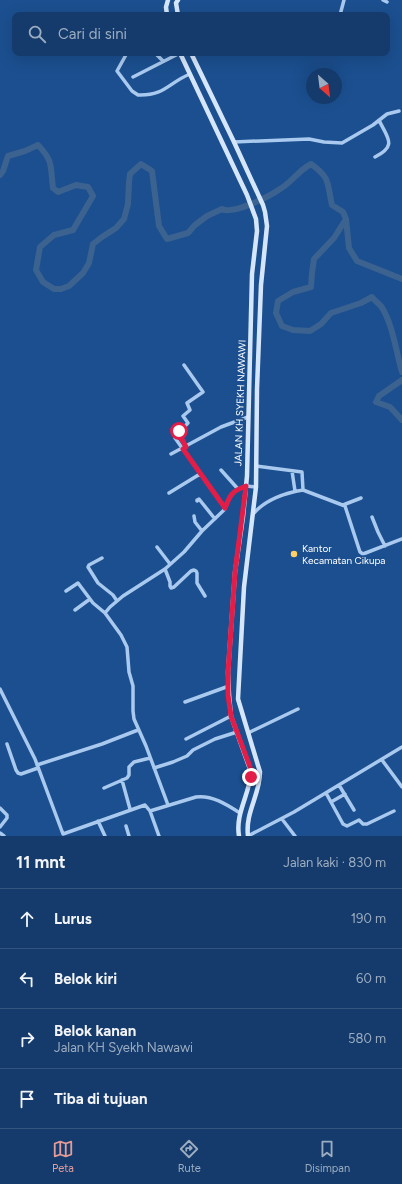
<!DOCTYPE html>
<html lang="id">
<head>
<meta charset="utf-8">
<style>
	:root { --surface:#143b6b; --page:#1d4271; --text:#f1f3f6; --muted:#9dadc1; --line:#33557e; --accent:#e69b98 }
	body { margin:0; font-family:Figtree,sans-serif; background:var(--page); color:var(--text) }
	.compass { position:absolute; left:306px; top:68px; width:36px; height:36px; border-radius:50%; background:var(--surface); box-shadow:0 4px 16px #0002; rotate:152deg }
	.stop { position:absolute; width:12px; height:12px; margin:-9px; border:3px solid #e11d48; border-radius:50%; background:#fff }
	.stop.end { background:#e11d48; border-color:#fff; box-shadow:0 1px 4px #0008 }
	.list { margin:0; padding:0; list-style:none }
	h2 { display:flex; justify-content:space-between; align-items:center; height:52px; margin:0; padding:0 16px; font-size:17px }
	h2 small { font-size:13px; font-weight:400; color:var(--muted) }
	.list li { display:grid; grid-template-columns:26px 1fr auto; gap:12px; align-items:center; box-sizing:border-box; height:60px; padding:0 16px; border-top:1px solid var(--line) }
	.list b { display:block; font-size:15px; white-space:nowrap }
	.list p { margin:0; font-size:13px; white-space:nowrap; color:var(--muted) }
	.list em { font-size:13px; font-style:normal; color:var(--muted) }
	.icon { flex:none; width:22px; height:22px; fill:none; stroke:currentColor; stroke-width:2; stroke-linecap:round; stroke-linejoin:round }
	.map { position:relative; flex:none; width:402px; height:836px; overflow:hidden }
	.search { position:absolute; background:var(--surface); box-shadow:0 4px 16px #0002; left:12px; right:12px; top:12px; height:44px; display:flex; align-items:center; gap:10px; box-sizing:border-box; padding:0 14px; border-radius:8px; color:var(--muted); font-size:15px }
	.sheet { height:292px; background:var(--surface) }
	nav { display:flex; justify-content:space-around; align-items:center; box-sizing:border-box; height:56px; border-top:1px solid var(--line); background:var(--surface); font-size:11px; color:var(--muted) }
	nav a { display:grid; justify-items:center; gap:2px }
	nav .on { color:var(--accent) }
	.map>svg:first-child { display:block }
</style>
</head>
<body>
<div class="map">
<svg width="402" height="836" viewBox="0 0 402 836">
	<rect width="100%" height="100%" fill="#1b4f8f"/>
	<g fill="none" stroke-linecap="round" stroke-linejoin="round">
		<path stroke="#3c6290" stroke-width="6" d="M0,175L3,171L8,156L25,151L38,145C54,162 50,166 53,188L58,192L76,185L88,187L93,196L73,230L54,235L40,247L36,270L43,282L54,289H61L69,286L83,273L89,263L93,244L102,237L116,228L124,219L128,204L129,182L130,174L141,164L152,171L159,226L167,239L188,233L195,225L207,216L222,209C233,215 270,196 280,189C292,182 298,171 311,164C331,178 327,184 332,205L343,212L346,219L334,238L314,259L312,273L311,287L293,292L278,301L276,313L282,326L293,330L310,331L321,324L331,313L361,303L372,297C374,300 378,303 381,306C393,324 396,352 402,372
			M346,219L349,248L357,261L402,279
			M402,380L379,396L376,402L390,407L402,420"/>
		<path stroke="#a9c9ee" stroke-width="3.5" d="M383,0L387,2
			M340,15L344,0
			M127,53L117,71L132,91L138,95C165,96 168,83 190,74
			M155,53L163,61
			M133,77L180,53
			M234,142L309,139L324,142L342,143L373,125L387,114L399,111
			M375,157C398,145 387,138 379,120
			M184,365L203,392L187,403L190,410L183,416L188,423L179,432L186,447
			M175,438L225,508
			M171,454L221,427L248,417
			M256,466L302,472L303,490L345,506L359,549L360,552L363,554L402,539
			M221,470L238,489
			M292,471L295,491
			M169,493L200,474
			M197,500V501L199,499L215,519
			M343,505L361,498
			M253,514C265,500 285,493 303,490
			M194,516L195,522L202,531
			M372,517L378,532L385,546
			M157,547L170,564
			M102,558L89,565L88,567L98,583L113,595L117,601
			M165,569L170,582V586L171,588L174,587L191,571L194,570L196,571L197,573V583L205,596
			M66,591L78,583L93,603L105,613L110,607L123,596L165,569L184,552L202,531L224,510L231,495L235,491L246,486L256,487
			M75,610L90,599
			M105,613L121,635L127,647L129,672L133,686V711L134,719L146,746L168,805
			M0,689L35,759L63,834L145,805L150,811L159,836
			M185,702L229,686
			M248,733L298,709
			M186,739L231,716
			M7,744L16,770L18,773L21,774L38,768
			M382,760L402,787
			M37,765L102,744L138,730
			M154,768L173,762L187,756L193,750L215,739L237,732
			M122,780L130,809
			M339,785L354,810
			M104,788L127,778L129,775V767L134,762L150,758
			M326,793L343,824L347,826L359,820L363,824H367L394,811
			M331,802L345,794
			M0,808L7,815V818L0,827
			M150,811L196,797C212,795 226,804 240,813
			M282,819L295,836
			M98,821L105,836
			M126,826L129,836
			M0,833L4,836
			M248,836L294,812L402,747"/>
		<path stroke="#d6e6fa" stroke-width="4.5" d="M178,0L176,3L178,15
			M167,15L166,7L168,0
			M180,53L247,195L256,219L257,231L252,274L247,476L243,517L235,572L228,672L229,695L231,716L251,772C250,794 235,813 239,836
			M191,53L234,142L263,205L265,212L267,226L261,285L257,389L256,487L244,587L238,699L260,772C260,795 245,812 248,836"/>
	</g>
	<g fill="none" stroke-linecap="round" stroke-linejoin="round">
		<path stroke="#e11d48" stroke-width="5" d="M179,431V434L186,447L183,449L225,508C230,495 232,491 246,486L235,572L228,672V695L231,716L250,767L251,777"/>
	</g>
	<circle fill="#ffd166" stroke="#1b4f8f" stroke-width="1.5" cx="294" cy="554" r="4"/>
	<g text-anchor="middle" dominant-baseline="central" stroke-width="3.5" stroke-linejoin="round" paint-order="stroke">
		<g font-size="10" fill="#fff" stroke="#1b4f8f">
			<text transform="translate(240 403) rotate(-88)">JALAN KH SYEKH NAWAWI</text>
		</g>
		<g font-size="10" fill="#fff" stroke="#1b4f8f" text-anchor="start">
			<text x="302" y="548">Kantor<tspan x="302" dy="12">Kecamatan Cikupa</tspan></text>
		</g>
	</g>
</svg>
<svg class="compass" viewBox="-18 -18 36 36"><path d="M0-13l5 13h-10z" fill="#e53935"/><path d="M0 13l5-13h-10z" fill="#9dadc1"/></svg>
<div class="stop" style="left:179px;top:431px"></div>
<div class="stop end" style="left:251px;top:777px"></div>
<div class="search"><svg class="icon" aria-label="search" viewBox="0 0 24 24"><circle cx="10" cy="10" r="6"/><path d="M15 15l6 6"/></svg>Cari di sini</div>
</div>
<section class="sheet">
<h2>11 mnt<small>Jalan kaki · 830 m</small></h2>
<ul class="list">
<li><svg class="icon" aria-label="ahead" viewBox="0 0 24 24"><path d="M12 20V5M6 11l6-6 6 6"/></svg><div><b>Lurus</b></div><em>190 m</em></li>
<li><svg class="icon" aria-label="left" viewBox="0 0 24 24"><path d="M17 20v-9H6M10 6l-5 5 5 5"/></svg><div><b>Belok kiri</b></div><em>60 m</em></li>
<li><svg class="icon" aria-label="right" viewBox="0 0 24 24"><path d="M7 20v-9h11M14 6l5 5-5 5"/></svg><div><b>Belok kanan</b><p>Jalan KH Syekh Nawawi</p></div><em>580 m</em></li>
<li><svg class="icon" aria-label="arrive" viewBox="0 0 24 24"><path d="M6 21V4h12l-3 4 3 4H6"/></svg><div><b>Tiba di tujuan</b></div></li>
</ul>
</section>
<nav>
<a class="on"><svg class="icon" aria-label="map" viewBox="0 0 24 24"><path d="M3 6l6-2 6 2 6-2v14l-6 2-6-2-6 2zM9 4v14M15 6v14"/></svg>Peta</a>
<a><svg class="icon" aria-label="directions" viewBox="0 0 24 24"><path d="M12 3l9 9-9 9-9-9zM9 14v-3h6M13 9l2 2-2 2"/></svg>Rute</a>
<a><svg class="icon" aria-label="saved" viewBox="0 0 24 24"><path d="M7 4h10v16l-5-4-5 4z"/></svg>Disimpan</a>
</nav>
</body>
</html>
